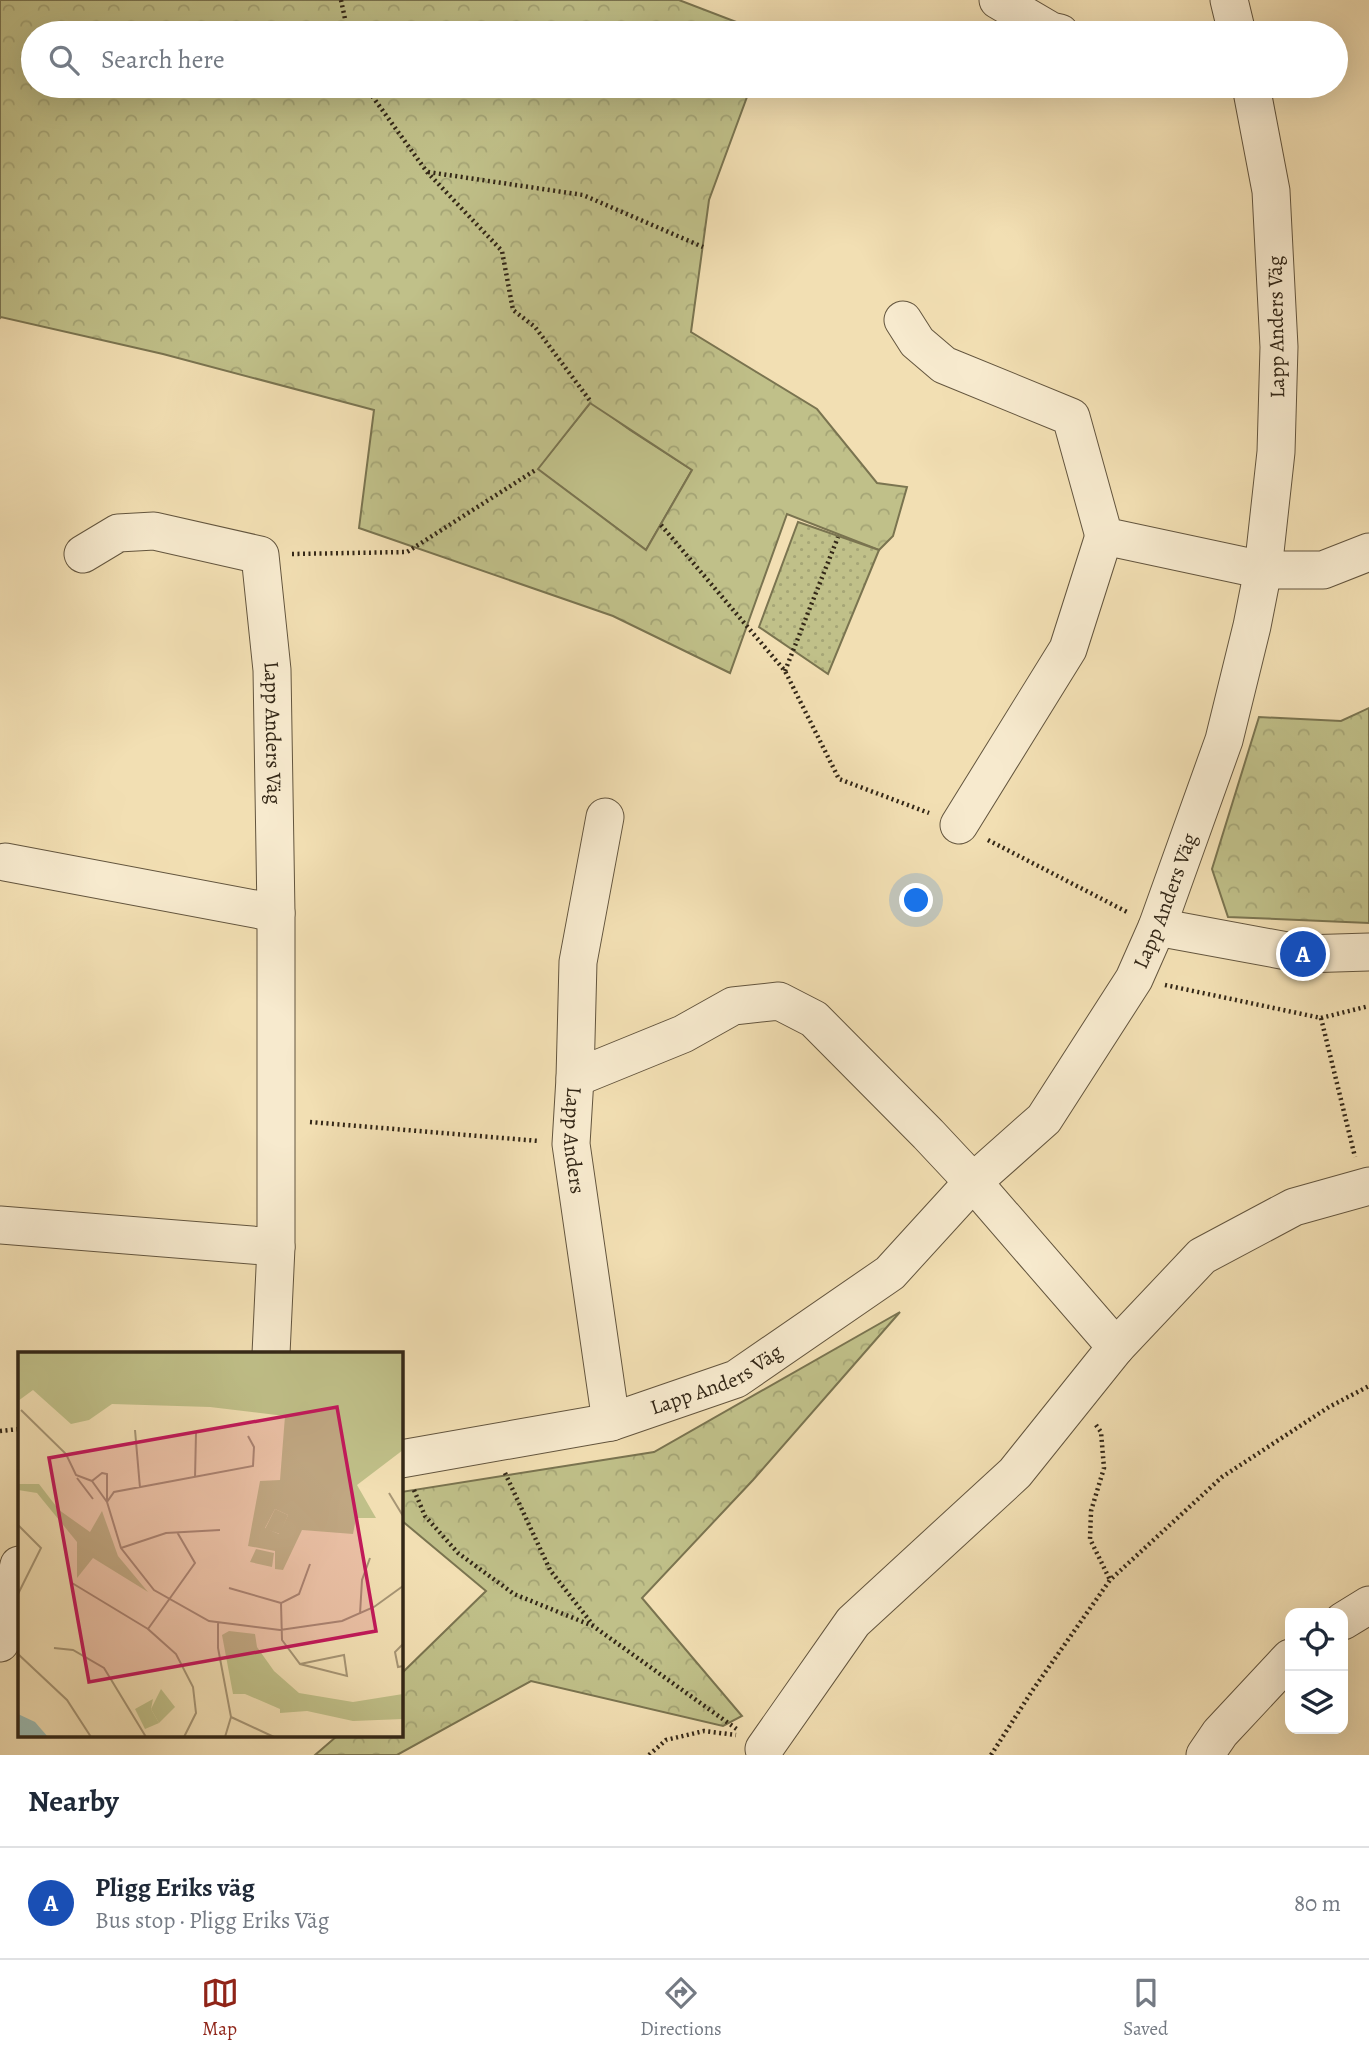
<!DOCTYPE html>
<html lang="en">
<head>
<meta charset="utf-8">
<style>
	:root { --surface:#fff; --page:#f2f2f3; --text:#1f2937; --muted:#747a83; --line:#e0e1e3; --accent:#8f2418 }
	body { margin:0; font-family:Alegreya,serif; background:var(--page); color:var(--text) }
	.controls { position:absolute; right:21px; bottom:21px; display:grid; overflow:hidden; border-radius:14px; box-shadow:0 7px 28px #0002 }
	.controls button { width:63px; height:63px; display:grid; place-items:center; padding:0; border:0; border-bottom:2px solid var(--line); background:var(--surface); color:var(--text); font:35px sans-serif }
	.you { position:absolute; left:917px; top:901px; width:24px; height:24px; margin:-18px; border:5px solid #fff; border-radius:50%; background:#1a73e8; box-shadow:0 0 0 10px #1a73e833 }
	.badge { display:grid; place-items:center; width:46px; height:46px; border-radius:50%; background:var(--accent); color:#fff; font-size:23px; font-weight:700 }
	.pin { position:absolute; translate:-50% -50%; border:4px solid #fff; box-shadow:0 2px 7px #0006 }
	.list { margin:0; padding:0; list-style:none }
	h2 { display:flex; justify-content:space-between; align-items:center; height:91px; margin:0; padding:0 28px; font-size:30px }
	h2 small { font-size:23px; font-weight:400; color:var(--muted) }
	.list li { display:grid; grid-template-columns:46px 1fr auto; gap:21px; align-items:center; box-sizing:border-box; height:112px; padding:0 28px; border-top:2px solid var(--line) }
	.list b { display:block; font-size:26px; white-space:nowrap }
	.list p { margin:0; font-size:23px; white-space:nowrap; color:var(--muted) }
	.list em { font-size:23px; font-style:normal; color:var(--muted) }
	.icon { flex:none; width:38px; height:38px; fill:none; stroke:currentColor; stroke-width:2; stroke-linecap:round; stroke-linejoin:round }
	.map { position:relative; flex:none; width:1369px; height:1755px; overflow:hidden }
	.search { position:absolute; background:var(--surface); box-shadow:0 7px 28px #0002; left:21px; right:21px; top:21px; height:77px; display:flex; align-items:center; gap:18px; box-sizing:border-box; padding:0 24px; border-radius:38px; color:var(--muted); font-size:26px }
	.sheet { height:203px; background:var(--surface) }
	nav { display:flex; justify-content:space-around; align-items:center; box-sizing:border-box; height:98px; border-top:2px solid var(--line); background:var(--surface); font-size:19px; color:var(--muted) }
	nav a { display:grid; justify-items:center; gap:4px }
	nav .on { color:var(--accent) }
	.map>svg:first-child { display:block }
</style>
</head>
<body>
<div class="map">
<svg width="1369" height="1755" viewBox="0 0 1369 1755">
	<defs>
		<pattern id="forest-crowns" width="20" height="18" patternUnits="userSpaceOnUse" patternTransform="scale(1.75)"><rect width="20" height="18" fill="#c0c089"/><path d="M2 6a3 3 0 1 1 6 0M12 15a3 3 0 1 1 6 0" fill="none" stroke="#a5a576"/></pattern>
		<pattern id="park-dots" width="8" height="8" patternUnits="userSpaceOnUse" patternTransform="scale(1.75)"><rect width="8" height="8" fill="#c0c089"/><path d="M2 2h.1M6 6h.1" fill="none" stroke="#a5a576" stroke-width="1.8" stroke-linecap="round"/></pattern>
	</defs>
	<rect width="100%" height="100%" fill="#f2dfb3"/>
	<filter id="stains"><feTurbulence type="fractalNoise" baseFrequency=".00286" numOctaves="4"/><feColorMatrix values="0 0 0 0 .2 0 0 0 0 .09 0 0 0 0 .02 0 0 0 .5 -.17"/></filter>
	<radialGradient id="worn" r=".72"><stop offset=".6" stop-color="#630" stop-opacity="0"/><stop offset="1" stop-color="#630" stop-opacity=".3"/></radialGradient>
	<path fill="#c0c089" stroke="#7a7450" stroke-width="2" d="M591,402L630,430L692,470L646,550L537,469Z"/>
	<path fill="url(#forest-crowns)" stroke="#7a7450" stroke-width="2" fill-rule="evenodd" d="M0,0H679L765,33H33V86H751L709,200L691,332L817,409L877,483L907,487L893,536L879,550L787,514L730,673L613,616L359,528L374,410L163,354L1,317L0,318ZM590,403L692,470L646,550L538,469Z
		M1369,708V923L1228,917L1212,869L1259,717L1341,721Z
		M900,1312L753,1480L642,1598L742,1716L723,1726L531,1681L397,1755H315L337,1736H401V1674L486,1591L401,1520V1492L654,1452Z"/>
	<path fill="url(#park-dots)" stroke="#7a7450" stroke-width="2" d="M798,522L879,550L828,674L759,627Z"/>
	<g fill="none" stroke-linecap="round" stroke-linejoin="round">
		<g stroke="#63553e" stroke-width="39">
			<g id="street">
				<path d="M998,0L1051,31L1060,33"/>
				<path d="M1229,0L1237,33"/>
				<path d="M903,320L917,342L944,365L1071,417L1104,536L1263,570H1323L1369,552"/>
				<path id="s1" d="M83,554L118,533L154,531L260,555L272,670L276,913V1247L271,1354"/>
				<path id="s2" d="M605,817L578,962L575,1078L571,1144L611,1422"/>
				<path d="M959,825L1068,649L1104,536"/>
				<path d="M5,862L276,913"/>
				<path d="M1157,927L1303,954L1369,952"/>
				<path d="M575,1078L683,1034L733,1006L779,1001L814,1019L928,1134L973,1182L1116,1347L1202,1256L1294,1207L1369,1186"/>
				<path d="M0,1225L276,1247"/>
				<path id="s3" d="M401,1459L611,1422L736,1379L890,1273L973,1182L1044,1119L1134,979L1157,927L1224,740L1252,626L1263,570L1276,452L1279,347L1271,191L1251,86"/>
				<path d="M1343,1621L1369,1605"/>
				<path d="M0,1643L19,1565"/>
				<path d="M764,1749L853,1622L1015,1473L1116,1347"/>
				<path d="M1205,1755L1220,1733L1290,1658"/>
			</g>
		</g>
		<path stroke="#332717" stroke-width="4.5" stroke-dasharray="2 3.5" stroke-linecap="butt" d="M341,0L348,33
			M368,86L370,93L427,172L502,251L513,310L535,327L591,402
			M428,172L583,195L703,247
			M661,525L785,671L839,779L929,813
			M292,554L407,552L537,469
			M785,671L838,537
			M988,840L1129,913
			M1165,985L1321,1018L1369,1006
			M1321,1018L1355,1157
			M310,1122L539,1141
			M1096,1425L1101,1432L1104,1468L1091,1511L1090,1539L1110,1580
			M0,1431L19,1429
			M505,1473L550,1570L593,1625
			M414,1490L425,1516L458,1553L514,1594L593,1626L738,1730
			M649,1755L666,1740L704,1731L736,1735
			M991,1755L1032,1691L1110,1580L1222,1477L1329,1407L1369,1386"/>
		<use href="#street" stroke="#f7eace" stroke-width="37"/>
	</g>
	<g text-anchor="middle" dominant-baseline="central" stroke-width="5" stroke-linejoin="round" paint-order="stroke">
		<g font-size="21" fill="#332717" stroke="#f7eace">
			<text transform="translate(1276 327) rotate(-91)">Lapp Anders Väg</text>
			<text stroke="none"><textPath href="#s1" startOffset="364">Lapp Anders Väg</textPath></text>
			<text stroke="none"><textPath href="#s3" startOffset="1001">Lapp Anders Väg</textPath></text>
			<text stroke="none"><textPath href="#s2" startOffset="326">Lapp Anders</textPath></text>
			<text stroke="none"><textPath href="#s3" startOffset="327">Lapp Anders Väg</textPath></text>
		</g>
	</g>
	<g transform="translate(18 1352)">
		<rect width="385" height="385" fill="#f2dfb3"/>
		<path d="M257,157L270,163L262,182L247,177ZM135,347L133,357L141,371L127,377L117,357Z" fill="#c0c089"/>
		<path d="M0,0H385V98L339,133L358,166H338L335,182L284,178L265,218L257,217V199L230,194L242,129L262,128L267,64L192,55L94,52L71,68L53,72L15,38L0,49ZM257,157L270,163L261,182L247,176ZM0,132H21L41,158L72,180L84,159L100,204L130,240L75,206L59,226V190L19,141L0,138ZM211,279L237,282L239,295L256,319L281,341L335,350L385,342V367L335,369L289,359L262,361V357L227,342H215L204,283Z" fill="#c0c089" fill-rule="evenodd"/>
		<path d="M238,197L256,201L254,215L232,210ZM143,337L157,355L141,371L133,357Z" fill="#c0c089"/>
		<path d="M0,362L17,370L30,385H0Z" fill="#9cbcb3"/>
		<path fill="none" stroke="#a69575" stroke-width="2" d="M3,58L48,102L58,123L74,129M117,78L122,136M230,84L236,95L235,114L96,140L89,150L103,196L136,238L191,269L262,278L324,269L356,255L385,234M84,121L89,122V150L74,129ZM59,126L75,147M177,126L178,81M371,141L385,164M0,173L23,196L0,242M159,180L177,211L130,277L158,302L175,335L178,361L166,385M103,196L148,181L202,178M54,231L130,277M211,236L263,251M342,262L344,228L352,206M200,271V296L213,365L207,385M385,292L377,300L380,315L385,314M36,296L55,298L86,316L128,385M0,302L49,348L73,385M282,312L326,303L329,324L282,312L264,288L263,251L281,242L292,212M213,365L256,385"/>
		<path fill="#c2185b" fill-opacity="0.15" stroke="#c2185b" stroke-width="3.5" d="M319,55L358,279L71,330L31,106Z"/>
		<rect width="385" height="385" fill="none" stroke="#332717" stroke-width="3.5"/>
	</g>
	<rect width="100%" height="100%" filter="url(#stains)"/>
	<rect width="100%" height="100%" fill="url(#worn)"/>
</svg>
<div class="controls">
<button><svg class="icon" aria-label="locate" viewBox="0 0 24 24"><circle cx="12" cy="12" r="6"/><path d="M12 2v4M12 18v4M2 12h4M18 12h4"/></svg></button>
<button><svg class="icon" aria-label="layers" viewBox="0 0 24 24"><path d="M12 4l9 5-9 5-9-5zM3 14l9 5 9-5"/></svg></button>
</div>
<div class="you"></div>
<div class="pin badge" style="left:1303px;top:954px;background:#1a4fb4">A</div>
<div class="search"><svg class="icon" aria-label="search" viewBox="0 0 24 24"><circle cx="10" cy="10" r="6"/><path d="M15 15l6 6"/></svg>Search here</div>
</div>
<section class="sheet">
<h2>Nearby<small></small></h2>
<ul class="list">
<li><span class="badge" style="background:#1a4fb4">A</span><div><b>Pligg Eriks väg</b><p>Bus stop · Pligg Eriks Väg</p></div><em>80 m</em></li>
</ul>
</section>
<nav>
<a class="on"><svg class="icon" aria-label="map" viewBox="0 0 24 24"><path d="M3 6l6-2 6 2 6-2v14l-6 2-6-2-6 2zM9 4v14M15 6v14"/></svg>Map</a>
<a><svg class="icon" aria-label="directions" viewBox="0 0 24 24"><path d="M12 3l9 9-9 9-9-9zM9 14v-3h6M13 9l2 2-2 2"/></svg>Directions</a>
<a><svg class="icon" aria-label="saved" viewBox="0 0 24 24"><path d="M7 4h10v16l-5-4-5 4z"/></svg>Saved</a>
</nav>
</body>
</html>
